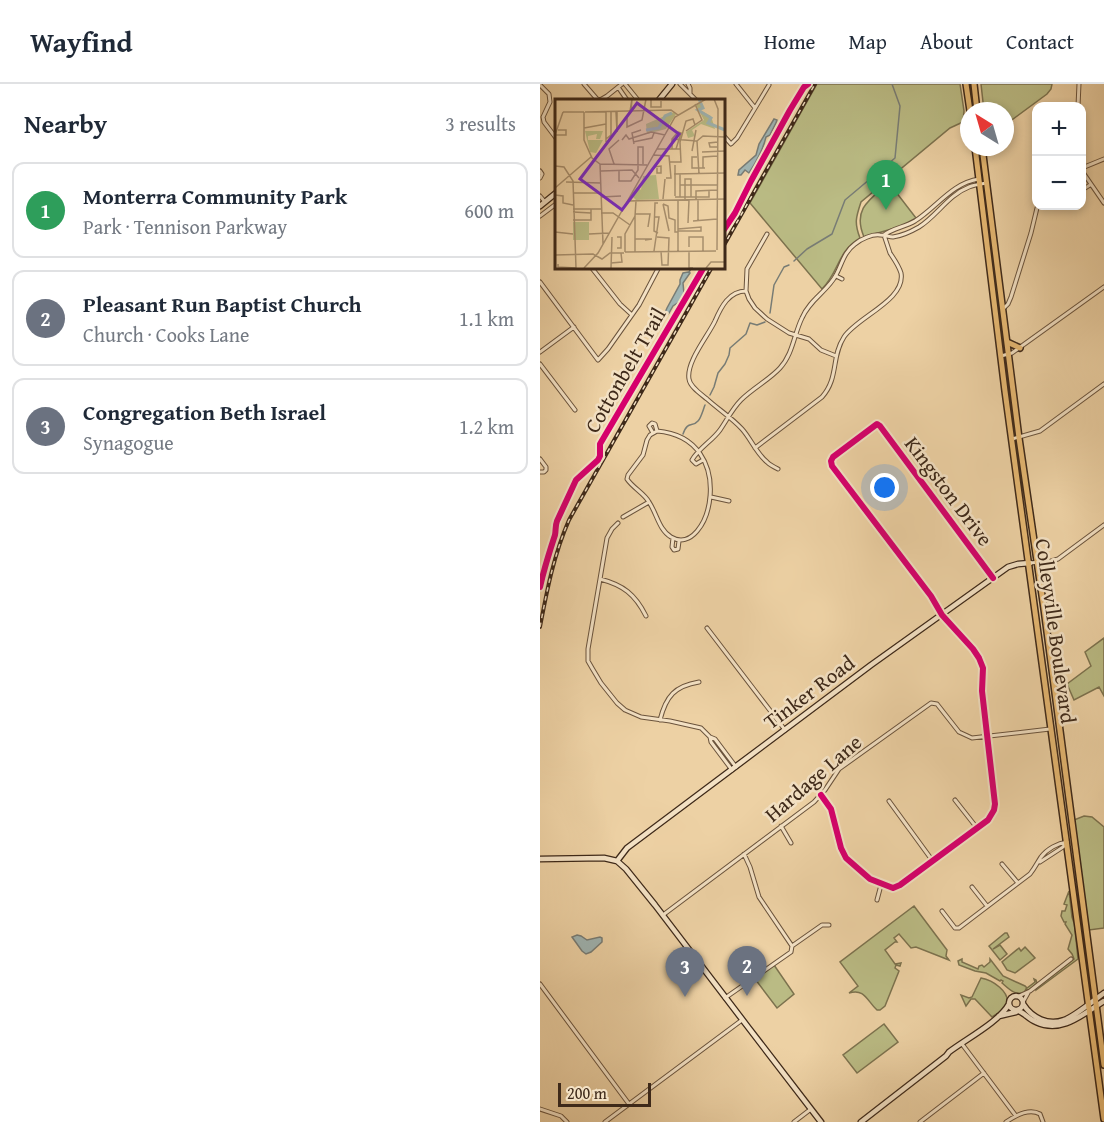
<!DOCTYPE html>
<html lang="en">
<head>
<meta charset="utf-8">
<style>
	:root { --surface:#fff; --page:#f2f2f3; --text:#1f2937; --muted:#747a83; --line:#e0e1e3; --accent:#8f2418 }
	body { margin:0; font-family:"Gentium Book Plus",serif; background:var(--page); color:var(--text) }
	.controls { position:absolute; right:18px; top:18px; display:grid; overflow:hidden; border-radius:12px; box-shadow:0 3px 9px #0003 }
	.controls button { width:54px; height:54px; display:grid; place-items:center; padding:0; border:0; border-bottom:2px solid var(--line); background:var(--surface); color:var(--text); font:30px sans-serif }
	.compass { position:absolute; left:420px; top:18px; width:54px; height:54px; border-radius:50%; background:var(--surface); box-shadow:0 3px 9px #0003; rotate:323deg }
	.scale { position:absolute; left:18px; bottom:15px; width:93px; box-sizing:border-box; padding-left:6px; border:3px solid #3e2919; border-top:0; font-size:16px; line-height:21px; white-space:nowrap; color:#3e2919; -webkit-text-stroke:4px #f3e1c4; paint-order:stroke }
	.you { position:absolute; left:345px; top:404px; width:21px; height:21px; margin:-15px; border:4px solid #fff; border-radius:50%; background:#1a73e8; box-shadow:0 0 0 9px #1a73e833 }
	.badge { display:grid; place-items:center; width:39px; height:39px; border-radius:50%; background:var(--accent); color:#fff; font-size:20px; font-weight:700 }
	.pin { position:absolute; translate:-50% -50px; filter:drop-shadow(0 2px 3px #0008) }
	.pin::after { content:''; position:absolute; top:32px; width:21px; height:18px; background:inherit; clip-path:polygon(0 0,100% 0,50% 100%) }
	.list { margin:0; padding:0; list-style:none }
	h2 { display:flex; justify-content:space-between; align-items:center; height:78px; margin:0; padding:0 24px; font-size:26px }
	h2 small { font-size:20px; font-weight:400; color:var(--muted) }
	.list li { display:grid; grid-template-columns:39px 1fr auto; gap:18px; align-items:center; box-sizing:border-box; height:96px; margin:0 12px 12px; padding:0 12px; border:2px solid var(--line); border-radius:12px }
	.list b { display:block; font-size:22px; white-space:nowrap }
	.list p { margin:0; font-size:20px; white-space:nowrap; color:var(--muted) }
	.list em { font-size:20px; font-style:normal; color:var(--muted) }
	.map { position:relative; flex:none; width:564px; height:1038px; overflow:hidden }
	header { display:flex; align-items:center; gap:36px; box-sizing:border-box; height:84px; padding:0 30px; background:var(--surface); border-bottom:2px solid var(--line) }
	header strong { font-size:28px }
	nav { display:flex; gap:33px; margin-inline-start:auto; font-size:21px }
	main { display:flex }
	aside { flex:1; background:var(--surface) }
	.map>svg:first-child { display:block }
</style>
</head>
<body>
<header>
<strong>Wayfind</strong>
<nav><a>Home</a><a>Map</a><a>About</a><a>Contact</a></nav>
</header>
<main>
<aside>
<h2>Nearby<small>3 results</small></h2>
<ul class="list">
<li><span class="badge" style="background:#2e9e5b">1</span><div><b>Monterra Community Park</b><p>Park · Tennison Parkway</p></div><em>600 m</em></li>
<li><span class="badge" style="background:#6b7280">2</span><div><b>Pleasant Run Baptist Church</b><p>Church · Cooks Lane</p></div><em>1.1 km</em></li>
<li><span class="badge" style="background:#6b7280">3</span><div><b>Congregation Beth Israel</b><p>Synagogue</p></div><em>1.2 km</em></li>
</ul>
</aside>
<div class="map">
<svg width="564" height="1038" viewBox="0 0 564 1038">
	<rect width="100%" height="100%" fill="#edd1a4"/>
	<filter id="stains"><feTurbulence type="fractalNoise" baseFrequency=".00333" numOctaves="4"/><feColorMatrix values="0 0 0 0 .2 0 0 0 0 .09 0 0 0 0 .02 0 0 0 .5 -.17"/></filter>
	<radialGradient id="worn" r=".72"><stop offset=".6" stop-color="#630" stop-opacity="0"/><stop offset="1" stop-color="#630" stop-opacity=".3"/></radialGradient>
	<path fill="#babb84" stroke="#7c724e" stroke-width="1.5" d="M277,0H420L424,27L423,38L410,44L321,118C316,133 314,139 320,154C296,169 300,187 282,205L210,119Z
		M441,0H512L511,5L507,10L465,41V27H444Z
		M349,99L376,134L362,142L324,153C312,125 330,115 349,99Z
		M564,554V612L559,603L534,616L527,600L551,582L545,568Z
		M544,732L552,733L564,743V844L549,846L534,736Z
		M529,807L532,833L534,839L530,807H531L538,875L496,906V904L534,875L532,870L528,865L532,851L525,840L526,838H524L521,832L522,827H525L527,821L524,820Z
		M374,822L407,866L406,872L409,876L376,863L371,864L359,850L354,854L357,858H355L345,866L355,880L361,879L360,882L356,881L355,884L359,887L345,922L340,926H337C327,917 325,904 309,909L318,902L300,878Z
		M465,849H467L469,853L453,865L460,861L467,870L460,876L449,862Z
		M485,863L495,874L475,889L467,886L462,878L479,864L481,867Z
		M422,875V878L438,885L439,882L442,881L444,883L450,878V875L463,892L485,902L487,904L495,898L494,895L496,896L497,899L489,906L486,905L485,907L486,908C475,912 470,906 462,899L463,897L461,896L460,897L446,889L435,887L419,881L418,877Z
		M234,881L254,910L237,924L215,895Z
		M441,894C453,896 470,908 467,920C466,926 456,930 452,933L435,915H431L426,922L421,911L429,914L432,913Z
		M344,940L358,958L317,989L303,971Z"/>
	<path fill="#9fb4b2" stroke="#787c75" stroke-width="1.5" d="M234,35L237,36C237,38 231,48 230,51L226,53C223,66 217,77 209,89L205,86L201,91H198L199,86L216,71L219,60Z
		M148,188L150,189L143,199L144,210L139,218L133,222L129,229L125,233L124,231L127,224L140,200V196L143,189Z
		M37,851L41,852L47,856L60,853L62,854V858L51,868L46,870L42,867L32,853Z"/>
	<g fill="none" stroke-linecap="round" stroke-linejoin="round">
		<path stroke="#787c75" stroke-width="1.5" d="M254,177L267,165L292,150L305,116L355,74L360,22L352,0
			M149,188L152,183
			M230,229L234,201L244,183L249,181
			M170,311L174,303L178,289L185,280L189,271L190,264L206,250L210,239L217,241L225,238
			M143,350C148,336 152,344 158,337C161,334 163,326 165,321"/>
		<g stroke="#6a533c" stroke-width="5">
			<path id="street" d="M44,0L57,15L60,16L67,12L82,0
				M85,0L98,16
				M140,0L156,16
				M148,0L150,4V9
				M196,0L215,24
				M0,1L9,10L10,18L3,33L4,38L16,54
				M78,3L87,16
				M538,22L539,0
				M183,51L191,60L197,54L229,1
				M542,84L564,75
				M0,87L2,90L0,94
				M542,87L564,119
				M542,106L550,101
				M0,112L5,118
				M0,132L16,120
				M227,150L207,185L206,207L209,215L215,224L227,235L249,249L269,255L281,266L296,272
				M344,151C353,144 365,143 375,137C397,123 412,99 439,95
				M51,183L80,220L92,231
				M296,192L302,195
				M0,198L58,276L68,265L99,221L119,183
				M206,207C189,207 181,223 175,237C168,252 146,278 149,295C150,303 161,310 167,315C178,325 192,334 202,345C211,355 216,369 227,378C230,381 234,383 238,385
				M463,225L468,220L471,213L491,149L497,124
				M0,268L34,243
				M461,272L472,269L564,203
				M0,280L35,326
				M117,347C201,354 170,476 131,453C119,446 117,430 109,418C104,409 93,404 87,395L88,391L103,371L107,356L110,351Z
				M113,349L109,342L112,339L115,340L117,347
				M472,355L500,347L564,300
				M215,364L282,313C299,294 291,273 304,253C317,233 366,216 361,189C359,182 354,175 350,169C348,163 346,157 344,151
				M0,375L6,383V386L4,388H0
				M163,376L156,380L152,376C159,364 172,357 180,346C187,336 192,325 201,316C213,304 229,296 240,284C253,270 254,250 262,234C270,215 288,207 296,191C302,180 304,168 315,160C321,155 332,150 340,151C345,151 349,153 353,153C361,152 372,147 379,143C397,132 408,111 429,103C434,101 441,100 447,99
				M171,413L189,417
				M83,433L109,418
				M78,439L72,445L67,454L48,565V577L52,584L61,599L77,619L85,626L101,633L130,637L161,644L170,653L175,655L196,683
				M133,454L132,463L134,466L138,465L139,457
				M490,479L511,477L518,475L564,441
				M60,495C83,501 95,510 106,532
				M167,544L245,646
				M120,636C126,612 135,602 159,598
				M170,653L171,658L192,686
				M281,711L291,725L301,764L306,774L330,795L353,804L360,801L448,736L454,726L455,720L442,607L443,584L439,574L433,565L402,531L391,512L292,382L291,377L293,373L337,340L340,342L453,494
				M415,716L437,744
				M349,717L392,776
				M241,742L251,759
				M204,770L210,783L219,813L252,862
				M500,778L523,763L526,759
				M462,780L478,799
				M432,803L447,822
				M337,816L341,801
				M402,827L415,844H419L490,790C495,784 497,779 501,773C507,765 518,759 527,758
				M123,831L274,718L285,706L299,685L391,619L397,620L419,648L432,654L510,645
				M0,900L89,1020
				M479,912L490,907L531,875
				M185,914L251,868L252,862L282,841H289
				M483,918L488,909
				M422,960L476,1032
				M0,1025L21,1032L27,1038
				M65,1038L202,936
				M254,1038L271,1025
				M380,1038L444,989
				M466,1038C476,1031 489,1024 500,1030L503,1038"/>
		</g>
		<g stroke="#3e2919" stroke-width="7">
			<path id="secondary" d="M119,16L132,0
				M0,122L16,109
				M0,775L64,774L77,777L86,785L115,821L208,943L281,1038
				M77,777L87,764L331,581L468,483L478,480L490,479
				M469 919a7 7 0 1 1 14 0a7 7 0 1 1-14 0Z
				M483,920C492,934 508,942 524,936C534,933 554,916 564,909
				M476,926C484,928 488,935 496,938C522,950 543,930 564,917
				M459,932L476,928
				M321,1038L406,972L409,968C426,955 459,938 469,920"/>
		</g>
		<g stroke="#3e2919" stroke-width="8">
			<path id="primary" d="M426,0L430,27
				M434,0L437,27
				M435,63L465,307L564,1035
				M442,63L479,354L504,525L564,981
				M467,258L480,264"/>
		</g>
		<use href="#street" stroke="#f3e1c4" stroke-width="3"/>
		<use href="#secondary" stroke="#f3e1c4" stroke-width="4.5"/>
		<use href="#primary" stroke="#e6b872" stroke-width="5"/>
		<g stroke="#3e2919" stroke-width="4">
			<path id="rail" d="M183,163L275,0
				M0,543C7,506 14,470 29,436L172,183"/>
		</g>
		<use href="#rail" stroke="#f3e1c4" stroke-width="1.5" stroke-dasharray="4.5" stroke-linecap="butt"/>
		<g stroke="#f3e1c4" stroke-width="10">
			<path id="cycleway" d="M183,147L195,129L211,97L250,26L264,3L268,0
				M0,503C4,485 9,469 15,451C16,447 15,442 17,437L36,396L58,376L60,372V360L164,183
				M281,711L291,725L301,764L306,774L330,795L353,804L360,801L448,736L454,726L455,720L442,607L443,584L439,574L433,565L402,531L391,512L292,382L291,377L293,373L337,340L340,342L453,494"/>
		</g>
		<use href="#cycleway" stroke="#d6006c" stroke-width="6"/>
	</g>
	<g text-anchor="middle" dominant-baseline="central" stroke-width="5" stroke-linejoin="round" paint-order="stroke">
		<g font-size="21" fill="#3e2919" stroke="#f3e1c4">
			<text transform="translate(85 286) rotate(-60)">Cottonbelt Trail</text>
			<text transform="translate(409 407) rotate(53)">Kingston Drive</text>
			<text transform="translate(516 547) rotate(82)">Colleyville Boulevard</text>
			<text transform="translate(269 608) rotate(-37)">Tinker Road</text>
			<text transform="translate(273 694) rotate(-41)">Hardage Lane</text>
		</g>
	</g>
	<g transform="translate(15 15)">
		<rect width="170" height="170" fill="#edd1a4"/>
		<path d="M147,4L146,12L156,17L160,30L146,25L137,31L140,37L133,39L131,33L149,21L141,6ZM119,13L121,15L111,30L92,35L91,25ZM30,32H48L45,40H41L42,35L33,37V41H48L41,54L35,53ZM101,76L104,100L81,101L76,96L82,88L86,91L88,77ZM18,123H34V141H18Z" fill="#babb84"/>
		<path fill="none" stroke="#9fb4b2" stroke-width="3" d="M144,0L148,9L143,11L156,19L153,24L170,31M91,31L104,29L110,17L117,14"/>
		<path fill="none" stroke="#a78e6c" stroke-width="1.5" d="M96,0V8H106V2M159,0L163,10L162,151M75,12L77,0L76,12M8,13H29M29,13V41L37,59L45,65L92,66M30,13L116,11L123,16M51,13V43M61,13L62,33V13M72,19V28L87,21L91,0M29,29L51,25M131,32L147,21L140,5M0,36H11V31H3M0,36L8,13M51,40L56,36V13M117,40L142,42M67,41L71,36L74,40L96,33L110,36M142,42L144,75M142,42L148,37L170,38M78,43L97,39L99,34M79,45L77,34L86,31M163,48H155L154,44L163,43M102,50H125M117,50V40L123,33M121,50L126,34L123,33M137,52L141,31M147,53L170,52M98,56L114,57L116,79H111M142,58H137V69H150M114,63H126L125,43L131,22L138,20L140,26M45,65L48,145M59,65L54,50L64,41M120,66V97M0,67L9,68L18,82L21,169M99,68L106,67V74H102V69M148,69V58L162,57M46,72L77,71L84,79M64,72V82H76L83,71V48H88V65M119,75L170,74M11,83L46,84M125,86H162M0,89L36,58M18,94H46M0,96L8,97V104L18,106M46,98L66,97M120,98H154V91M125,98V75M108,100L110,80M130,100V80H136V98M141,100V92L162,91M72,102L170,100M108,105L113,107L114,119L120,121V133H123M108,105L114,132M18,110H46M18,113L36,114M46,114H58L75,126M80,115H95L93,128M80,116V153M99,118H104L99,152M18,121H36V110M138,122L162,120M143,122V101M133,124L134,101M123,132H146V128L123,130M0,133L18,135M103,134L99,132L100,104H103M34,135L54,134M102,138L114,139L113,166H107L106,152M80,140H97L90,141M134,148V138H148V152M62,149H66V138H62M123,152V101M134,152V169H138M70,153V135L80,117L81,102M70,153L161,152M0,156L38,155L47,160L55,154H69M56,164L67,163L66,154M3,165V168L21,169M29,169L43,154L120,18L151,0M56,169L57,138M151,169L156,163H170"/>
		<path fill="#7b2cbf" fill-opacity="0.15" stroke="#7b2cbf" stroke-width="3" d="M82,4L124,35L67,111L25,80Z"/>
		<rect width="170" height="170" fill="none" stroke="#3e2919" stroke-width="3"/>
	</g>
	<rect width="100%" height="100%" filter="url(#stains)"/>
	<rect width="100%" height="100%" fill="url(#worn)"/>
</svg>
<div class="controls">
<button>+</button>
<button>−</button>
</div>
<svg class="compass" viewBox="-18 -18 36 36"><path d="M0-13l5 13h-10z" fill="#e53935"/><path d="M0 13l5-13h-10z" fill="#747a83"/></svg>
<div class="scale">200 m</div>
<div class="you"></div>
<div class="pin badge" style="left:346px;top:126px;background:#2e9e5b">1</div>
<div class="pin badge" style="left:207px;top:912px;background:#6b7280">2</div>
<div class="pin badge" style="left:145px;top:913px;background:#6b7280">3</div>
</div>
</main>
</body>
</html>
